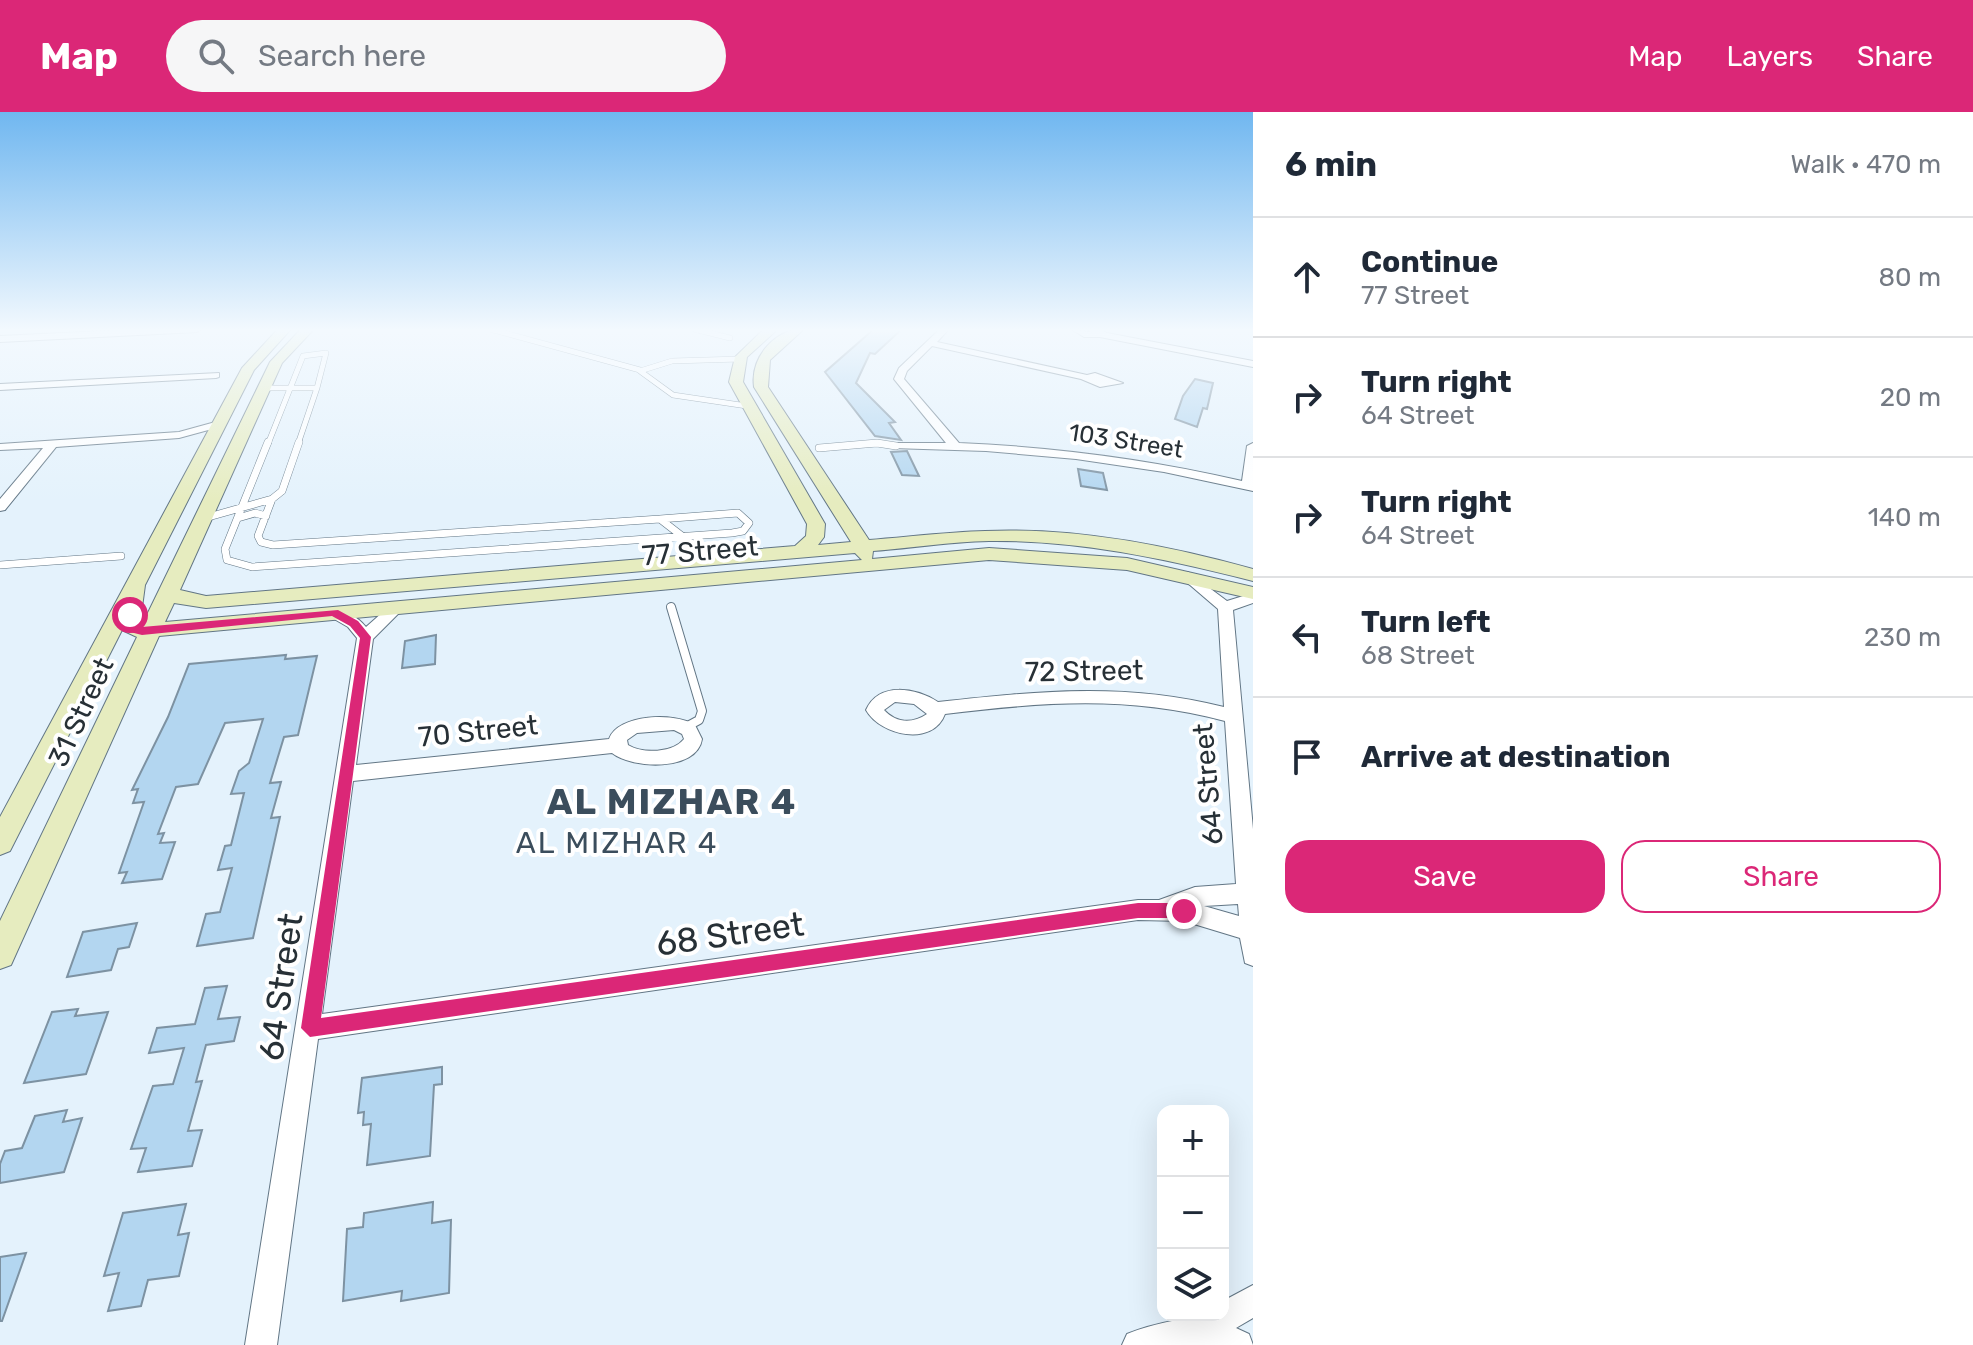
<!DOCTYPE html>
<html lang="en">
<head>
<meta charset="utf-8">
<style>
	:root { --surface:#fff; --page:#f6f6f7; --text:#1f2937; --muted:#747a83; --line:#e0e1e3; --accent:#db2777 }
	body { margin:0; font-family:Rubik,sans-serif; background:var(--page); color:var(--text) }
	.controls { position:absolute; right:24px; bottom:24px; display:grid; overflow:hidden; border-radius:16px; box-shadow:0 8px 32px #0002 }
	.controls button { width:72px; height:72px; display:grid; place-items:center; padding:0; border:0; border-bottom:2px solid var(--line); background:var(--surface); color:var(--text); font:40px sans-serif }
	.stop { position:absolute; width:24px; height:24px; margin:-18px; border:6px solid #db2777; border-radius:50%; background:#fff }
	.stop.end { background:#db2777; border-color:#fff; box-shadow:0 2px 8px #0008 }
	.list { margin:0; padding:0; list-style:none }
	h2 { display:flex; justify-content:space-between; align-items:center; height:104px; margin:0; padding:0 32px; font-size:34px }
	h2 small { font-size:26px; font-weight:400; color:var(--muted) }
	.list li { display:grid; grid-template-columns:52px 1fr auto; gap:24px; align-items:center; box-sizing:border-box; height:120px; padding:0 32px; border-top:2px solid var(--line) }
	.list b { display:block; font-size:30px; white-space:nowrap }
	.list p { margin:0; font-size:26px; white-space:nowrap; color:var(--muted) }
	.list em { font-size:26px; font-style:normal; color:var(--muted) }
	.actions { display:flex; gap:16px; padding:24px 32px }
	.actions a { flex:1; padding:18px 0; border:2px solid var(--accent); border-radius:24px; text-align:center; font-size:28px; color:var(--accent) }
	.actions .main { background:var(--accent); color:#fff }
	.icon { flex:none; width:44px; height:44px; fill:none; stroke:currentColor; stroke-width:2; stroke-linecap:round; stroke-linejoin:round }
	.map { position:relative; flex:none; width:1253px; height:1233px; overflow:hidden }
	header { display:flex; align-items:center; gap:48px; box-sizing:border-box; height:112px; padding:0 40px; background:var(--accent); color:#fff }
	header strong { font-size:38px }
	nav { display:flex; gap:44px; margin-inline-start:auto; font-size:28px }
	.search { width:560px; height:72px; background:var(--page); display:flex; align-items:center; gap:20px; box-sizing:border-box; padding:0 28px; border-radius:44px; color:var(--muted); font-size:30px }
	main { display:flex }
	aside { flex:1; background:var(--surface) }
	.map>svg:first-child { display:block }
</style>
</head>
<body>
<header>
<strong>Map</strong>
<div class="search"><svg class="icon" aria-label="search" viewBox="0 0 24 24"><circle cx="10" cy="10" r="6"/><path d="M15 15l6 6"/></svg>Search here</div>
<nav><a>Map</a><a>Layers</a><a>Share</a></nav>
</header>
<main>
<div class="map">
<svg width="1253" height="1233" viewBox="0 0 1253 1233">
	<rect width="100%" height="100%" fill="#e4f2fc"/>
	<path fill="#b3d6f0" stroke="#7d92a2" stroke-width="2" d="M874,217H902L875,242L870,241L856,271L895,310L889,311L901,328L875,324L825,260Z
		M1195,267L1213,271L1207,297L1203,296L1197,315L1175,307L1183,284Z
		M907,339L919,364L902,363L891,340Z
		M1078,357L1103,361L1107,378L1081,374Z
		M436,523L435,552L402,556L405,529Z
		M286,543L285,547L317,544L298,623L284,625L270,671L281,670L271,706L280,705L253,826L197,834L206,802L220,800L232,756L218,758L225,734L231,733L244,681L231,682L239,659L249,651L263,607L225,611L198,672L176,675L158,722L164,721L160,731L175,730L162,767L122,771L127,760L119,761L144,690L133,691L138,677L132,678L168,605L189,552Z
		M137,811L129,835L118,837L111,858L67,865L83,820Z
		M227,874L218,907L240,905L234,929L206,933L196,970L202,969L188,1019L202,1018L192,1054L138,1060L146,1036L131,1037L153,974L173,972L184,936L149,941L157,916L195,912L205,876Z
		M78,897L75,904L108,900L86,962L24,971L52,900Z
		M442,955V972L434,973L430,1044L367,1053L371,1012L363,1013L364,1000L358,1001L362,966Z
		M67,998L63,1010L82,1006L64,1060L0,1071V1052L5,1039L22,1036L35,1004Z
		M433,1090L432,1111L451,1108L449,1181L401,1189L402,1179L343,1189L347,1117L363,1115L364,1101Z
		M186,1092L178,1123L189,1121L179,1164L148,1168L141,1194L108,1199L119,1161L104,1164L123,1101Z
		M26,1141L2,1209H0V1145Z"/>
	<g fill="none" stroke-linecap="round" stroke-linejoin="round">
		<g stroke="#627685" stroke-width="6">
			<path id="lane-far2" d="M490,217L640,258
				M694,217L730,226
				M740,247L672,249L640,259L673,283L747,294
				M263,276H317L298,332
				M268,332L303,244L326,241L317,276
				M870,332H881"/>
		</g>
		<g stroke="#627685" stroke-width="8">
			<path id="lane-far1" d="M268,330L225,437L227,448L252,455L732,421L743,419L749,411L738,401L660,407
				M819,336L877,331L896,334
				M272,387L258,424L261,430L273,433L660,407L709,445
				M205,406L272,387L282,379L299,330
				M238,406L255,401L266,404
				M0,453L121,444"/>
		</g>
		<g stroke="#627685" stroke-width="10">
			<path id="lane" d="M671,495L702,599L699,608L686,615"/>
		</g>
		<g stroke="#627685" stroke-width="2">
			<path id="street" d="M144,217H201L197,220L0,230V224Z
				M940,217H949L937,230L1087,263L1095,261L1123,271L1100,275L1081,267L932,234L907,259L904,267L959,331C1054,335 1148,347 1242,369L1247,334L1253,331V379L1164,360L1076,347L986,339L892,336V332L896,331H946L894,267L899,256Z
				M1071,217L1088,220H1091L1087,217H1099L1107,221L1253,249V255L1100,225H1084Z
				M219,261V265L216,266L0,278V272Z
				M219,309L223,310V314L179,326L56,335L5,398L0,399V387L43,336L0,338V332L179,320Z
				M1188,460L1227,489L1253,481V491L1233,498L1253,717V854L1245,851L1240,826L1184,809L1138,808L318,927L277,1233H245L357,526L348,515L329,504V498C342,495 358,505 366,515L392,492H402L405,495L373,527L356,653L609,627C618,602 675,600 695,613L702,627C697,660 632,657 612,641L353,669L322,902L1138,788H1159L1195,775L1236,772L1225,609C1128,583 1043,590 945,602C933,635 881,624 866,598C879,569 916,576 938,590C1038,579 1125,570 1224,595L1218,497L1183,467V461ZM895,590L914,592L927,602C912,612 896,611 884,598ZM674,618L682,622L684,627C673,641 643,642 628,633L627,628L637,621ZM1238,792L1239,804L1204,794Z
				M1253,1173V1206L1236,1216L1249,1222L1253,1233H1122L1127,1222C1153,1211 1196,1203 1223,1203V1189Z"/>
		</g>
		<g stroke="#627685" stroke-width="2">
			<path id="secondary" d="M278,217H291L254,258L145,473L140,510L143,511L270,250L301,217H314L282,251L180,478L206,484L795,434L806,424L807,412L729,270L735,245L764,217H778L747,245L743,270L825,412L824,425L818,433L851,430L754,275C750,246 774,217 804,217L770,248L768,275L869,428C908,425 947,420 985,419C1075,415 1167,433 1253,457V469C1166,447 1079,428 989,429C950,430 911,436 873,439L872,447L989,436L1127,446L1253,475V487L1127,458L989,448L159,524L11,853L0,857V809L137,525L122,518L10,739L0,743V705L242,256ZM855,441L862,448L165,510L174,491L206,496Z"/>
		</g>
		<use href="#lane-far2" stroke="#fff" stroke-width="5"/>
		<use href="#lane-far1" stroke="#fff" stroke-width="7"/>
		<use href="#lane" stroke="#fff" stroke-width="8"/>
		<use href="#street" fill="#fff" fill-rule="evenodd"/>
		<use href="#secondary" fill="#e6ecbf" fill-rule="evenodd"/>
	</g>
	<linearGradient id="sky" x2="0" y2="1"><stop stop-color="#70b7f0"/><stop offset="0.56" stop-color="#f3f9fe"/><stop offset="1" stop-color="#f3f9fe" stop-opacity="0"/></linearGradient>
	<rect width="1253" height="390" fill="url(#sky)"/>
	<path fill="#db2777" d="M338,498L358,509L371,525L321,906L1138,791H1184L1192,799L1184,806H1138L310,925L301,916L360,526L350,514L332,504L142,523L126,519L124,503L134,501L136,514L142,515Z"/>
	<g text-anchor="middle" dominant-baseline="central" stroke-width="8" stroke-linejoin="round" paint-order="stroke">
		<g font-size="24" fill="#273036" stroke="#fff">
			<text transform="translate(1126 329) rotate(9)">103 Street</text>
		</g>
		<g font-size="28" fill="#273036" stroke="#fff">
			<text transform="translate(700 439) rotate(-5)">77 Street</text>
			<text transform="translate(1084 559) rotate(-1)">72 Street</text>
			<text transform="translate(81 600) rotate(-65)">31 Street</text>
			<text transform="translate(478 619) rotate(-6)">70 Street</text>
			<text transform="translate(1208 672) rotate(-95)">64 Street</text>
		</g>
		<g font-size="30" letter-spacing="2" fill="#3b4d5c" stroke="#fff">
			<text x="617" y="731">AL MIZHAR 4</text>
		</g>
		<g font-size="34" fill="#273036" stroke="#fff">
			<text transform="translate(730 822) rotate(-8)">68 Street</text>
			<text transform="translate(281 875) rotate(-82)">64 Street</text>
		</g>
		<g font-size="36" font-weight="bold" letter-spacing="2" fill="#3b4d5c" stroke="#fff">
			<text x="672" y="689">AL MIZHAR 4</text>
		</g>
	</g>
</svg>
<div class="controls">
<button>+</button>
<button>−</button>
<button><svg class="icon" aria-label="layers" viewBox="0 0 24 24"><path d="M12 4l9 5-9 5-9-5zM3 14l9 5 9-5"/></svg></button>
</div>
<div class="stop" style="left:130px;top:503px"></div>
<div class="stop end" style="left:1184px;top:799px"></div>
</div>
<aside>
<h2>6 min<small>Walk · 470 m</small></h2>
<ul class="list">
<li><svg class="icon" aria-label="ahead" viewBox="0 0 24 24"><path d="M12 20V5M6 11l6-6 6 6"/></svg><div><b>Continue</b><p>77 Street</p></div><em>80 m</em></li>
<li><svg class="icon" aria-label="right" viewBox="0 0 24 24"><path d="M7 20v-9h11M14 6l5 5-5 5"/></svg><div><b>Turn right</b><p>64 Street</p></div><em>20 m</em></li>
<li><svg class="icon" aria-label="right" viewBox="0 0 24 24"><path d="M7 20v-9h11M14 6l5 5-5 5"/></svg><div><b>Turn right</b><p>64 Street</p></div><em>140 m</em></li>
<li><svg class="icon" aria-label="left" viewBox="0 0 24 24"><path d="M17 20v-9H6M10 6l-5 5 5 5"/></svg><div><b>Turn left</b><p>68 Street</p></div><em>230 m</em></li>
<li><svg class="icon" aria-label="arrive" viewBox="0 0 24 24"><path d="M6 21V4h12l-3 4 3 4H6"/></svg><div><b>Arrive at destination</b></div></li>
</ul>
<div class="actions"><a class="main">Save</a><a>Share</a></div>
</aside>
</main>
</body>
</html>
